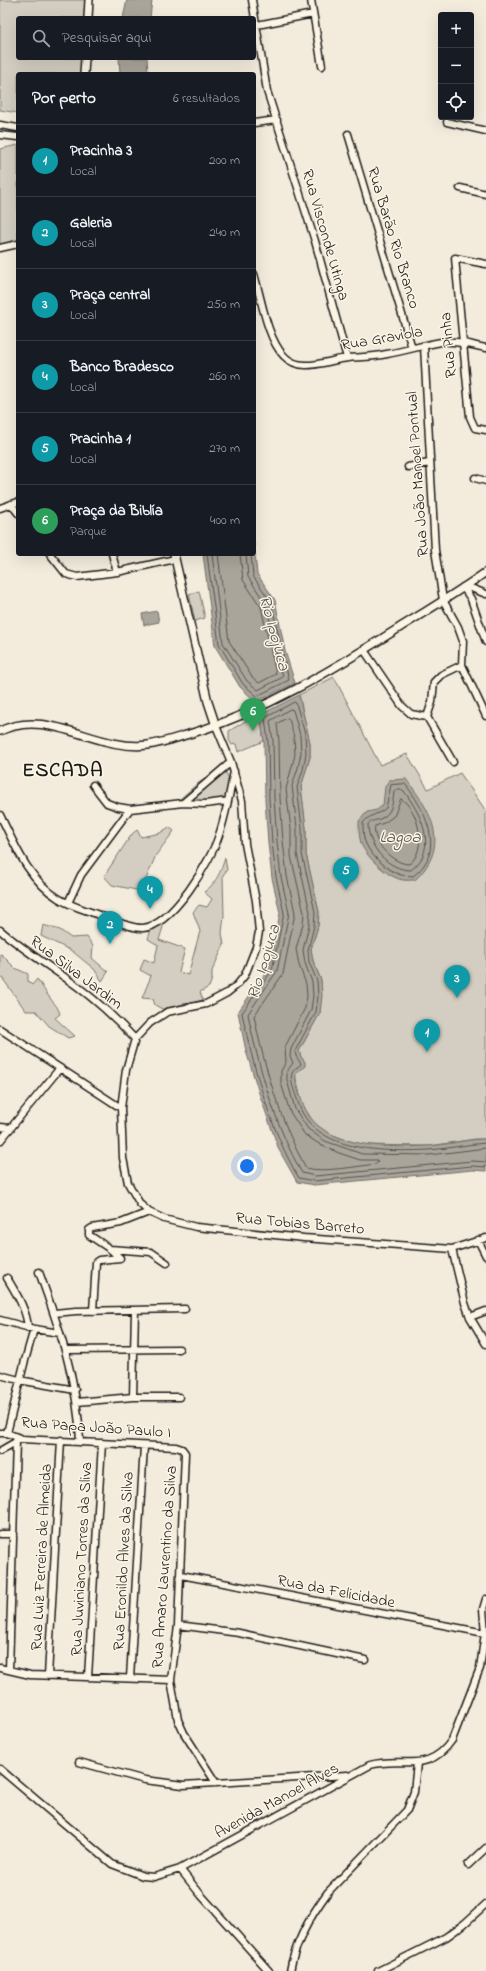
<!DOCTYPE html>
<html lang="pt">
<head>
<meta charset="utf-8">
<style>
	:root { --surface:#171b24; --page:#242831; --text:#f1f3f6; --muted:#9ea1a6; --line:#363941; --accent:#919294 }
	body { margin:0; font-family:"Indie Flower",sans-serif; background:var(--page); color:var(--text) }
	.controls { position:absolute; right:12px; top:12px; display:grid; overflow:hidden; border-radius:4px; box-shadow:0 4px 16px #0002 }
	.controls button { width:36px; height:36px; display:grid; place-items:center; padding:0; border:0; border-bottom:1px solid var(--line); background:var(--surface); color:var(--text); font:20px sans-serif }
	.you { position:absolute; left:247px; top:1166px; width:14px; height:14px; margin:-10px; border:3px solid #fff; border-radius:50%; background:#1a73e8; box-shadow:0 0 0 6px #1a73e833 }
	.badge { display:grid; place-items:center; width:26px; height:26px; border-radius:50%; background:var(--accent); color:#fff; font-size:13px; font-weight:700 }
	.pin { position:absolute; translate:-50% -33px; filter:drop-shadow(0 1px 2px #0008) }
	.pin::after { content:''; position:absolute; top:21px; width:14px; height:12px; background:inherit; clip-path:polygon(0 0,100% 0,50% 100%) }
	.list { margin:0; padding:0; list-style:none }
	h2 { display:flex; justify-content:space-between; align-items:center; height:52px; margin:0; padding:0 16px; font-size:17px }
	h2 small { font-size:13px; font-weight:400; color:var(--muted) }
	.list li { display:grid; grid-template-columns:26px 1fr auto; gap:12px; align-items:center; box-sizing:border-box; height:72px; padding:0 16px; border-top:1px solid var(--line) }
	.list b { display:block; font-size:15px; white-space:nowrap }
	.list p { margin:0; font-size:13px; white-space:nowrap; color:var(--muted) }
	.list em { font-size:13px; font-style:normal; color:var(--muted) }
	.icon { flex:none; width:22px; height:22px; fill:none; stroke:currentColor; stroke-width:2; stroke-linecap:round; stroke-linejoin:round }
	.map { position:relative; flex:none; width:486px; height:1971px; overflow:hidden }
	.search { position:absolute; background:var(--surface); box-shadow:0 4px 16px #0002; left:16px; top:16px; width:240px; height:44px; display:flex; align-items:center; gap:10px; box-sizing:border-box; padding:0 14px; border-radius:4px; color:var(--muted); font-size:15px }
	.panel { position:absolute; background:var(--surface); box-shadow:0 4px 16px #0002; left:16px; top:72px; width:240px; height:484px; border-radius:4px }
	.map>svg:first-child { display:block }
</style>
</head>
<body>
<div class="map">
<svg width="486" height="1971" viewBox="0 0 486 1971">
	<rect width="100%" height="100%" fill="#f3ecdd"/>
	<filter id="ink" filterUnits="userSpaceOnUse"><feTurbulence type="fractalNoise" baseFrequency=".025" numOctaves="2"/><feDisplacementMap in="SourceGraphic" scale="8" xChannelSelector="R" yChannelSelector="G"/><feConvolveMatrix kernelMatrix="1 2 1 2 8 2 1 2 1" color-interpolation-filters="sRGB"/></filter>
	<g filter="url(#ink)">
		<path fill="#d3cec1" stroke="#78756e" d="M0,0H87L86,18H18V58H83L81,74H18V113L0,110Z
			M18,145V242L0,247V149Z
			M199,591L205,618L195,621L189,594Z
			M334,677L380,765L407,754L428,789L460,773L486,811V1139H475L429,1146L362,1145L344,1139L328,1133L314,1123L303,1105L295,1075L305,1062L301,1057L299,1051L320,1013L321,980L313,961L311,949L318,926L319,912L306,854V828L301,787L310,757V743L299,695Z
			M260,715L264,741L238,752L236,744L232,745L229,740V731L249,719Z
			M223,767L229,779L226,800L172,806L197,784Z
			M169,827L174,831L156,855L141,891L112,885L104,876L132,834L137,830L141,837L160,833Z
			M225,858L227,870L223,875L224,916L222,933L224,945L212,971V979L209,987L200,992L203,1000L162,1009L155,1005L153,999L142,998L151,976L140,970L144,959L154,963L158,945L148,939L153,923L166,917L159,940L185,949L179,972L188,975L200,931L193,912L199,905L207,907L212,899L204,892C216,884 221,871 225,858Z
			M43,925L60,930L71,938L87,937L93,946L92,958L108,972L102,981L94,969L72,951L41,936Z
			M0,954H1L15,968L28,974V981L32,985L37,979C42,985 45,992 50,998C55,1005 57,1005 60,1014L55,1018L75,1036L68,1038L49,1026L36,1011H26L0,975Z"/>
		<path fill="#aaa59b" stroke="#716e68" d="M127,0H152L150,18H123Z
			M119,58H147L148,74H120Z
			M254,544L257,574L275,600L285,651L295,683L256,702L240,687L215,646L203,554H254Z
			M157,611L159,622L144,625L142,614Z
			M299,695L310,743V757L301,787L306,828V854L319,912L318,926L311,949L313,961L321,980L322,996L320,1013L299,1051L301,1057L305,1062V1066L297,1072C293,1079 299,1093 302,1101C316,1149 388,1148 428,1146C448,1145 466,1139 486,1139V1171L473,1170L314,1185L297,1182L279,1150L259,1093L246,1051L238,1012L269,968L280,913L272,878L268,843L265,799L264,741L260,715Z
			M406,779C432,812 451,846 415,880C410,880 404,881 399,879C386,875 368,858 362,846C359,839 359,829 359,821L367,812L377,810L383,805L385,787L389,780Z"/>
		<g fill="none" stroke-linecap="round" stroke-linejoin="round">
			<path stroke="#55534f" stroke-width="1" d="M207,554L219,644L243,684L257,696L289,680L271,602L253,576L251,554
				M212,554L223,643L247,681L258,690L283,677L266,604L248,577L246,554
				M218,554L229,641L252,677L259,683L276,674L261,607L243,580L240,554
				M287,718L289,719L294,737L295,755L286,789L291,829V856L304,913L303,924L296,949L299,965L306,984L307,996L305,1008L285,1047L286,1062L281,1071V1083L290,1112L305,1135L321,1145L339,1153L360,1160H377L378,1162L376,1164C358,1166 323,1173 306,1168C281,1124 264,1066 254,1016L283,974L295,913L287,876L283,841L280,798L279,741L277,724Z
				M405,784C425,809 447,852 413,876C409,875 404,876 401,875C388,871 371,856 366,844C363,838 363,829 363,823C370,814 378,815 386,808L391,785Z
				M396,790H403C420,812 440,849 411,870C388,870 368,847 368,824C372,820 374,821 380,819C392,814 393,803 394,791Z
				M401,799C419,809 428,851 409,864C393,864 371,842 375,826L384,823L394,816Z
				M486,1143C467,1144 448,1149 428,1150C386,1152 313,1153 298,1102C296,1094 287,1078 294,1070C296,1067 299,1067 301,1064L296,1056L295,1051L316,1012L318,996L317,981L309,962L308,950L314,926L315,912L302,854V828L297,787L303,770L306,753L305,734L296,703L294,702L265,718L268,741L269,799L272,842L276,877L284,913L272,970L242,1013C253,1066 271,1132 299,1178L314,1181L472,1166L486,1167
				M486,1148L429,1155L362,1154L325,1141L308,1129L295,1109L287,1080V1071L293,1063L290,1056L291,1049L311,1010L313,996L312,982L305,963L303,950L309,925L310,912L297,854V828L292,786L298,768L301,753L300,735L293,710L290,709L270,721L273,741L274,798L277,842L281,877L289,913L277,971L248,1014C258,1066 276,1128 302,1173L315,1176L472,1161L486,1162"/>
			<g stroke="#1c1c1c" stroke-width="9">
				<path id="minor" d="M252,0L267,91L315,241L347,358
					M311,0L322,66
					M257,25L313,14
					M447,122L486,131
					M254,123L277,120
					M0,125L18,128
					M348,134L412,348
					M0,135L18,137
					M460,188L486,194
					M0,248L18,244
					M486,264L455,258L470,417L475,428L486,430
					M254,274C261,297 267,339 284,356C301,374 327,360 348,358C361,357 374,357 387,354C405,351 423,345 441,342C456,340 471,345 486,348
					M424,346L435,550L443,600L458,627L463,641L462,665
					M408,467L429,463
					M475,478L486,481
					M11,504L18,513
					M0,508L18,502
					M50,554L66,574L77,577L117,572L175,559
					M112,554L117,572
					M466,586L486,594
					M463,587L471,599L486,642
					M364,650L402,706L411,714L427,717L453,762
					M462,665L486,716
					M427,717L432,702L434,682L441,675L462,665
					M216,726L231,762L242,801L245,844L256,901L259,932L256,947L245,975L237,985L227,993L206,1004L167,1012L150,1023L135,1039L126,1070L121,1108L123,1158L128,1183L140,1204L149,1212L164,1219L196,1227L304,1238L452,1249L486,1238
					M93,785L107,803L118,807L130,809L183,803L231,762
					M183,803L205,804L228,801
					M0,815C15,845 28,879 58,898C70,906 86,910 99,915C110,919 132,929 143,928C172,926 211,861 219,835C226,815 230,792 234,771
					M68,903L81,875L130,809
					M0,930C20,947 41,961 63,976C89,994 113,1015 135,1039
					M0,1029L121,1108
					M0,1127L11,1128
					M0,1141L60,1068
					M149,1212L121,1223L92,1228L89,1230V1235L110,1249L151,1252L167,1263
					M478,1240L486,1256
					M452,1249L465,1303L470,1317L486,1344
					M39,1272C59,1327 78,1382 80,1441
					M7,1278C16,1293 27,1310 28,1328
					M93,1311L96,1262L99,1260L120,1258L110,1249
					M54,1313L76,1311L185,1309
					M470,1317L486,1311
					M0,1320L34,1329L60,1333
					M66,1350L179,1349
					M0,1375L19,1380L75,1390
					M133,1397L135,1310
					M77,1402L133,1397H179
					M0,1433H7L22,1439L176,1447L182,1449L185,1453L178,1625L171,1680L178,1720L184,1733L216,1783
					M7,1433L24,1364L34,1329
					M0,1451L19,1440
					M0,1534H14
					M181,1575L485,1633
					M178,1625L239,1633L365,1660
					M0,1668L30,1675L171,1680
					M9,1670L16,1441
					M48,1676L61,1440
					M88,1677L102,1443
					M130,1678L144,1446
					M79,1762L145,1780L183,1785L347,1775
					M0,1769L112,1864L143,1876L154,1877L180,1869L370,1765C403,1756 428,1775 452,1740L480,1668L485,1633L483,1609L486,1599
					M468,1865L486,1848
					M180,1869L201,1895L269,1971
					M290,1971C295,1942 311,1915 328,1892L407,1810L414,1792L417,1763
					M378,1971L446,1937L464,1924L486,1904"/>
			</g>
			<g stroke="#1c1c1c" stroke-width="10">
				<path id="tertiary" d="M88,18L89,0
					M84,74L85,58
					M174,554L208,702L216,726
					M0,731C49,707 97,752 148,745C161,743 173,739 186,735C262,713 332,670 399,628C428,610 458,592 486,572"/>
			</g>
			<use href="#minor" stroke="#fcf5e5" stroke-width="6"/>
			<use href="#tertiary" stroke="#fcf5e5" stroke-width="7"/>
		</g>
	</g>
	<g text-anchor="middle" dominant-baseline="central" stroke-width="3" stroke-linejoin="round" paint-order="stroke">
		<g font-size="16" fill="#1c1c1c" stroke="#fcf5e5">
			<text transform="translate(325 235) rotate(74)">Rua Visconde Utinga</text>
			<text transform="translate(393 238) rotate(73)">Rua Barão Rio Branco</text>
			<text transform="translate(382 339) rotate(-10)">Rua Graviola</text>
			<text transform="translate(449 345) rotate(-95)">Rua Pinha</text>
			<text transform="translate(418 474) rotate(-94)">Rua João Manoel Pontual</text>
			<text transform="translate(76 973) rotate(37)">Rua Silva Jardim</text>
			<text transform="translate(300 1224) rotate(5)">Rua Tobias Barreto</text>
			<text transform="translate(96 1428) rotate(4)">Rua Papa João Paulo I</text>
			<text transform="translate(42 1557) rotate(-87)">Rua Luiz Ferreira de Almeida</text>
			<text transform="translate(82 1559) rotate(-87)">Rua Juviniano Torres da Sliva</text>
			<text transform="translate(124 1561) rotate(-87)">Rua Eronildo Alves da Silva</text>
			<text transform="translate(165 1567) rotate(-86)">Rua Amaro Laurentino da Silva</text>
			<text transform="translate(336 1592) rotate(11)">Rua da Felicidade</text>
			<text transform="translate(277 1801) rotate(-29)">Avenida Manoel Alves</text>
		</g>
		<g font-size="17" font-style="italic" fill="#55534f" stroke="#fcf5e5">
			<text transform="translate(274 633) rotate(75)">Rio Ipojuca</text>
			<text x="400" y="837">Lagoa</text>
			<text transform="translate(264 962) rotate(-73)">Rio Ipojuca</text>
		</g>
		<g font-size="20" font-weight="bold" letter-spacing="1" fill="#1c1c1c" stroke="#fcf5e5">
			<text x="63" y="771">ESCADA</text>
		</g>
	</g>
</svg>
<div class="controls">
<button>+</button>
<button>−</button>
<button><svg class="icon" aria-label="locate" viewBox="0 0 24 24"><circle cx="12" cy="12" r="6"/><path d="M12 2v4M12 18v4M2 12h4M18 12h4"/></svg></button>
</div>
<div class="you"></div>
<div class="pin badge" style="left:427px;top:1052px;background:#0f9aa8">1</div>
<div class="pin badge" style="left:110px;top:944px;background:#0f9aa8">2</div>
<div class="pin badge" style="left:457px;top:998px;background:#0f9aa8">3</div>
<div class="pin badge" style="left:150px;top:909px;background:#0f9aa8">4</div>
<div class="pin badge" style="left:346px;top:890px;background:#0f9aa8">5</div>
<div class="pin badge" style="left:253px;top:731px;background:#2e9e5b">6</div>
<div class="search"><svg class="icon" aria-label="search" viewBox="0 0 24 24"><circle cx="10" cy="10" r="6"/><path d="M15 15l6 6"/></svg>Pesquisar aqui</div>
<section class="panel">
<h2>Por perto<small>6 resultados</small></h2>
<ul class="list">
<li><span class="badge" style="background:#0f9aa8">1</span><div><b>Pracinha 3</b><p>Local</p></div><em>200 m</em></li>
<li><span class="badge" style="background:#0f9aa8">2</span><div><b>Galeria</b><p>Local</p></div><em>240 m</em></li>
<li><span class="badge" style="background:#0f9aa8">3</span><div><b>Praça central</b><p>Local</p></div><em>250 m</em></li>
<li><span class="badge" style="background:#0f9aa8">4</span><div><b>Banco Bradesco</b><p>Local</p></div><em>260 m</em></li>
<li><span class="badge" style="background:#0f9aa8">5</span><div><b>Pracinha 1</b><p>Local</p></div><em>270 m</em></li>
<li><span class="badge" style="background:#2e9e5b">6</span><div><b>Praça da Biblía</b><p>Parque</p></div><em>400 m</em></li>
</ul>
</section>
</div>
</body>
</html>
